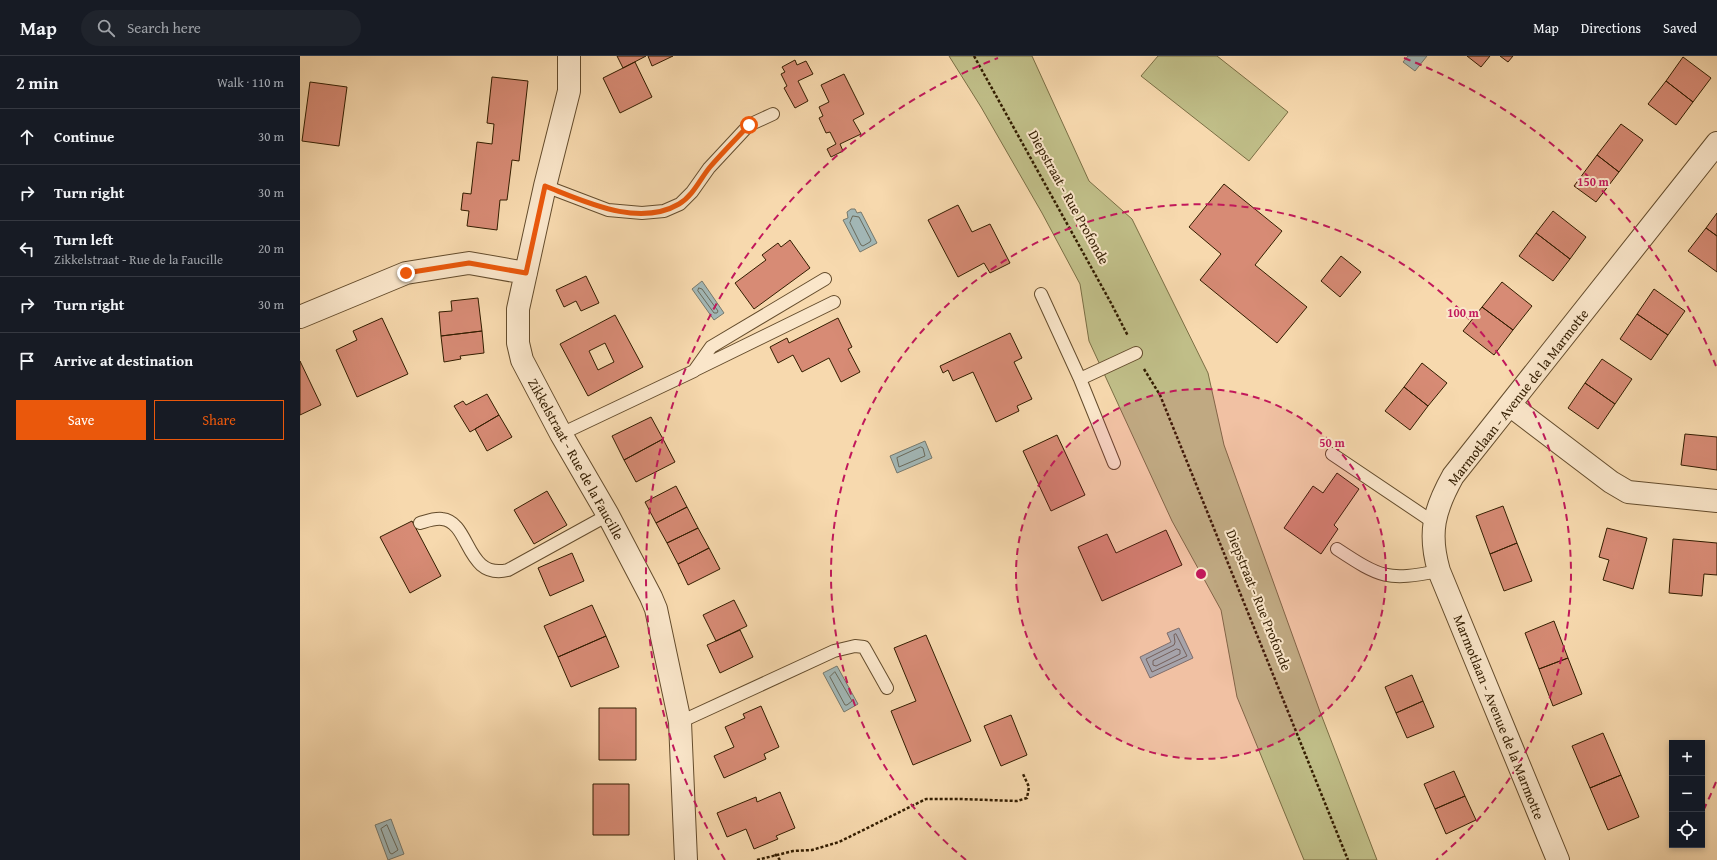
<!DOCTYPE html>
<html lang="en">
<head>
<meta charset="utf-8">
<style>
	:root { --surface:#171b24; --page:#20242c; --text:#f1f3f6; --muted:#9ea1a6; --line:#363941; --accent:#ea580c }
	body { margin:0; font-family:"Gentium Book Plus",serif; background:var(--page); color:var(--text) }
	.controls { position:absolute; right:12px; bottom:12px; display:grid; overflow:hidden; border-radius:0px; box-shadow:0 2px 6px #0003 }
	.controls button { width:36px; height:36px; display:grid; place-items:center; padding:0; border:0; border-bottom:1px solid var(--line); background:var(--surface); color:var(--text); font:20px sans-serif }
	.stop { position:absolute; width:12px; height:12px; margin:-9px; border:3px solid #ea580c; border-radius:50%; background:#fff }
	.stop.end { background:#ea580c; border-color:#fff; box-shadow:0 1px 4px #0008 }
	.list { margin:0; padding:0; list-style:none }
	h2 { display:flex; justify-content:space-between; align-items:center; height:52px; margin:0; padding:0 16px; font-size:17px }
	h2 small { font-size:13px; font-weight:400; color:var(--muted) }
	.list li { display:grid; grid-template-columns:26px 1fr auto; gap:12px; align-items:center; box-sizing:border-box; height:56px; padding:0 16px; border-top:1px solid var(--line) }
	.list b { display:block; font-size:15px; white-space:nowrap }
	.list p { margin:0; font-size:13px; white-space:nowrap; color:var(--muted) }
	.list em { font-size:13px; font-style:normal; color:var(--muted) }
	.actions { display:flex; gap:8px; padding:12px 16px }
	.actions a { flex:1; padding:9px 0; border:1px solid var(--accent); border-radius:0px; text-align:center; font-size:14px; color:var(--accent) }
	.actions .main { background:var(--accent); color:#fff }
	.icon { flex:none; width:22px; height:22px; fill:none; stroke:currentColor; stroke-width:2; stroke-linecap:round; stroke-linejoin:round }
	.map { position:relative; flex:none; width:1417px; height:804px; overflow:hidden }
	header { display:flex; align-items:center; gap:24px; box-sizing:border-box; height:56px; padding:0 20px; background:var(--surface); border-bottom:1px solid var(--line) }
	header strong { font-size:19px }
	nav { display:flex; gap:22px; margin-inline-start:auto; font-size:14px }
	.search { width:280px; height:36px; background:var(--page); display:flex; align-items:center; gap:10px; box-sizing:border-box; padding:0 14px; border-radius:22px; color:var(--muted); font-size:15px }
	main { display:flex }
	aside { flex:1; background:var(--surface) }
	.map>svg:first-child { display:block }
</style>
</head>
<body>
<header>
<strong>Map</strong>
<div class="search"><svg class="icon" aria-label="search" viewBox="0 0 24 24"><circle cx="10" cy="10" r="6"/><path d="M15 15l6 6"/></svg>Search here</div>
<nav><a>Map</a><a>Directions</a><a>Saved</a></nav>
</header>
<main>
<aside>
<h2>2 min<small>Walk · 110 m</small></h2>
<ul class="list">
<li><svg class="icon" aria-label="ahead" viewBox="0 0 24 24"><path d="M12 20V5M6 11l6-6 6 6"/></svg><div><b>Continue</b></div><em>30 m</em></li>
<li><svg class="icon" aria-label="right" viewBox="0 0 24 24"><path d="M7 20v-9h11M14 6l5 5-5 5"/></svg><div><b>Turn right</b></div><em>30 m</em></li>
<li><svg class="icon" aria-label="left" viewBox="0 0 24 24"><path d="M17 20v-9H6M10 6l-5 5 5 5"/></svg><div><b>Turn left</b><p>Zikkelstraat - Rue de la Faucille</p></div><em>20 m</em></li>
<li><svg class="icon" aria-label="right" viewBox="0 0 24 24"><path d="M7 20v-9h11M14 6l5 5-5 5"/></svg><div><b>Turn right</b></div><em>30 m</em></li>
<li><svg class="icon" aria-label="arrive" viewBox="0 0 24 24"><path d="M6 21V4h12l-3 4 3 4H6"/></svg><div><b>Arrive at destination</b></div></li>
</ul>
<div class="actions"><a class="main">Save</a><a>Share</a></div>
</aside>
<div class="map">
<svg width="1417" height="804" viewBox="0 0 1417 804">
	<rect width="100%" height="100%" fill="#f7d9ae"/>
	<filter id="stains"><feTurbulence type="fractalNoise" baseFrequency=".005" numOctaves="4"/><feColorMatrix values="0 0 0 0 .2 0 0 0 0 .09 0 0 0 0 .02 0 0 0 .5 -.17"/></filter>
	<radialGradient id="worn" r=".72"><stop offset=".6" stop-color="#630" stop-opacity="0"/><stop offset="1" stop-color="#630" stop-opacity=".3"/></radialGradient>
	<path fill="#c0be88" stroke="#7a6e44" d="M649,0H732L789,125L832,163L908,317L924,389L1019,653L1077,804H1004L937,641L921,554L872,465L789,285L780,228L742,157L681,51Z
		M858,0H917L988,56L949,105L841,20Z"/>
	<path fill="#a2b7b6" stroke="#76796d" d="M1108,0H1127L1115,15L1103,6Z
		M551,153H555L557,157L561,156L577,187L560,196L543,164L548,162L547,156Z
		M402,225L424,257L414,264L392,233Z
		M625,385L632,402L597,417L590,400Z
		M879,572L893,602L850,622L840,601L871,586L867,577Z
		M537,610L558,648L544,656L523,617Z
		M91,763L104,798L88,804L75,769Z"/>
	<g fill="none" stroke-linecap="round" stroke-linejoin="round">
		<path stroke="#6a6a5b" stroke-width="1" d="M553,160L559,161L571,184L570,186L563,190L561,189L550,167Z
			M399,232L402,233L418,255L417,257H414L398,235Z
			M621,391L623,392L625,400L599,411L597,402Z
			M876,578L887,600L852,616L846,603L874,589L875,586L874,579Z
			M877,593L880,594V598L856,610L853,609V605Z
			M535,616L552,645L547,649H545L530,621Z
			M87,769L98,794L92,798L90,797L81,773Z"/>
	</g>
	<path fill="#d78b75" stroke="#331d00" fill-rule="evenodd" d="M317,0H346L323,12Z
		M348,0H373L352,10Z
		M1167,0H1190L1181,11Z
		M1200,0H1213L1208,6Z
		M1383,1L1411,22L1393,46L1366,25Z
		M495,4L497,9L506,5L513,18L498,25L508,45L495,52L484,32L487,30L481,18L485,16L482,11Z
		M335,6L352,41L320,57L303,22Z
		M544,18L564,58L553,64L561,78L540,88L543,95L531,101L527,93L536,88L530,76L526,77L519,62L523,60L519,51L529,46L521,29Z
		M192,21L228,25L219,105L212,104L207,144H200L197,174L167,170L169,155L161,154L163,137L171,138L177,86L192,88L194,68L187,67Z
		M1366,25L1393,46L1376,69L1348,48Z
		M10,26L47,31L39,90L2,85Z
		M1321,68L1343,84L1319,116L1297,99Z
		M1297,99L1319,116L1296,146L1274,130Z
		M924,128L982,175L955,209L1007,251L977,287L900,224L921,198L889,171Z
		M658,149L672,176L690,168L710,207L690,217L684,207L658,221L628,164Z
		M1253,155L1286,181L1270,203L1236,177Z
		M1417,157V180L1406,172Z
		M1406,172L1417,180V216L1388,195Z
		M1236,177L1270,203L1253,225L1219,200Z
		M490,184L510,212L454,253L435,227L466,204L462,199L478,187L481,191Z
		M1041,200L1061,216L1040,241L1021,225Z
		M286,220L299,247L281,255L276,245L264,251L256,234Z
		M1202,226L1232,250L1213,274L1182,251Z
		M1354,233L1385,255L1368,279L1337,258Z
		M178,242L182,275L141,280L139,256L152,255L151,245Z
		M1182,251L1213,274L1194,299L1163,275Z
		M1337,258L1368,279L1351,304L1320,283Z
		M315,259L343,311L288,340L260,288ZM305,287L314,306L298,314L289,295Z
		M82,262L108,318L57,341L36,294L57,284L53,275Z
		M538,262L552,291L548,293L560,316L541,326L529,302L502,316L493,299L478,307L470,291L487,282L489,287Z
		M182,275L184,297L160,300L161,303L144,306L141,280Z
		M710,277L722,302L714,306L732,343L717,350L719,355L696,366L673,316L653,325L648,314L643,317L640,310Z
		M1302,303L1332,323L1315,348L1285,327Z
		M0,305L21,349L0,359Z
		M1122,307L1147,327L1128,350L1104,331Z
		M1285,327L1315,348L1298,373L1268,352Z
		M1104,331L1128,350L1110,374L1085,355Z
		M187,338L199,359L170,376L154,350L163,345L166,349Z
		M199,359L212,381L187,395L175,373Z
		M351,361L363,383L324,404L312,380Z
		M1385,378L1417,381V414L1381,409Z
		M757,379L785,439L751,455L723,395Z
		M363,383L375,406L336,426L324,404Z
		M1037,417L1059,433L1034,469L1038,473L1021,498L984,472L1013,430L1023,437Z
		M376,430L387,451L356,467L345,446Z
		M247,435L267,469L234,488L214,454Z
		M1203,450L1217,487L1190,498L1176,460Z
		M387,451L398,472L367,487L356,467Z
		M112,465L141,520L110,537L80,481Z
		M398,472L409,492L378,508L367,487Z
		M1307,472L1347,482L1333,533L1303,524L1309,504L1299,501Z
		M866,474L882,509L802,545L778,491L807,478L816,497Z
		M1373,483L1417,487V519L1404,518L1402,540L1369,537Z
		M1217,487L1232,525L1204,535L1190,498Z
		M409,492L420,513L388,529L378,508Z
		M272,497L284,525L250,540L238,512Z
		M434,544L447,570L416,585L403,559Z
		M292,549L306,580L258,601L244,570Z
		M1254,565L1268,602L1239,613L1225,577Z
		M440,574L453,601L420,617L407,589Z
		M626,579L671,685L613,709L591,655L616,645L594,592Z
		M306,580L319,611L271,631L258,601Z
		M1268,602L1282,638L1253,650L1239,613Z
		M1112,619L1123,645L1096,657L1085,631Z
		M1123,645L1134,671L1107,682L1096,657Z
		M461,650L479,691L464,698L466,703L424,722L414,700L434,691L425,671L445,662L443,658Z
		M299,652H336V704H299Z
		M711,659L727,699L701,710L684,670Z
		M1303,677L1321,719L1290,732L1272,690Z
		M1154,715L1165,740L1135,753L1124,728Z
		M1321,719L1339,761L1308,774L1290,732Z
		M293,728H329V779H293Z
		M480,736L495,772L476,780L478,783L454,793L446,773L427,781L417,757L456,741L457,746Z
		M1165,740L1176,764L1146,778L1135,753Z"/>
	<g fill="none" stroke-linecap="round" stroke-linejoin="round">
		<g stroke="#644c2c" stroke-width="14">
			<path id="lane" d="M245,130L308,154L342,157L364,155L380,148L392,136L409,112L449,69L473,58
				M741,238L780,323L814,407
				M395,314L534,246
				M780,323L836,297
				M261,378L394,315L411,291L525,223
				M1032,398L1133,466
				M120,467C127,465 135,462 142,463C171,466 165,524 208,514L308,459
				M1037,493C1081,522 1087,525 1139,515
				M380,666L534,595L555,590L564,591L587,632"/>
		</g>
		<g stroke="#644c2c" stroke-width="24">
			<path id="street" d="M269,0V35L245,130L218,253V287L222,304L261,378L308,459L351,541L356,553L380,666L386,804
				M0,261L106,217L169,207L226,217
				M1211,350L1311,426L1328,436L1417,445
				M1258,804L1139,515C1128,477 1134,454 1153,420L1417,87"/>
		</g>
		<path stroke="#331d00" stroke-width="2.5" stroke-dasharray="3 2" stroke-linecap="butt" d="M674,0L811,247L828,280
			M844,313L860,339L1048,804
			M475,798L480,804
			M457,804L493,795L512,794L539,786L626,743H661L717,745L727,742L729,731L723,718"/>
		<use href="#lane" stroke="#fae6ca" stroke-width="12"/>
		<use href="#street" stroke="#fae6ca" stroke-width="22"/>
	</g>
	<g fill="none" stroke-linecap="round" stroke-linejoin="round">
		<path stroke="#ea580c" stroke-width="5" d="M106,217L169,207L226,217L245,130C284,145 338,172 379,148C393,140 400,123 410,111C422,97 436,83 449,69"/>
	</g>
	<circle cx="901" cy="518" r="185" fill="#c2185b" fill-opacity=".12"/>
	<g fill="none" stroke="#c2185b" stroke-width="2" stroke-dasharray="7 5">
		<circle cx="901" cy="518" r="185"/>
		<path d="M666 804A370 370 0 1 1 1136 804"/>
		<path d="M1416 726A555 555 0 0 1 1404 753M425 804A555 555 0 0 1 698 2M1104 2A555 555 0 0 1 1416 310"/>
	</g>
	<g text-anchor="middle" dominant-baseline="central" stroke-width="4" stroke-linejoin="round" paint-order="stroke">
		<g font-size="14" fill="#331d00" stroke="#fae6ca">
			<text transform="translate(769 141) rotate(61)">Diepstraat - Rue Profonde</text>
			<text transform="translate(1218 341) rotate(-52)">Marmotlaan - Avenue de la Marmotte</text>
			<text transform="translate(276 403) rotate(61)">Zikkelstraat - Rue de la Faucille</text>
			<text transform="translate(959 544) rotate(68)">Diepstraat - Rue Profonde</text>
			<text transform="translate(1199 661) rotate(68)">Marmotlaan - Avenue de la Marmotte</text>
		</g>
	</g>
	<circle cx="901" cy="518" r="6" fill="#c2185b" stroke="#fae6ca" stroke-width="2"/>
	<g font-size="12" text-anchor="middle" font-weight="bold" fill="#c2185b" stroke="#fae6ca" stroke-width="4" stroke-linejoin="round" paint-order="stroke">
		<text x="1293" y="130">150 m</text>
		<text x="1163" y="261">100 m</text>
		<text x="1032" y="391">50 m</text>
	</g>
	<rect width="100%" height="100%" filter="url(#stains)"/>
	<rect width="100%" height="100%" fill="url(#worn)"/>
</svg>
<div class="controls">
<button>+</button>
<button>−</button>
<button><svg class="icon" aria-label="locate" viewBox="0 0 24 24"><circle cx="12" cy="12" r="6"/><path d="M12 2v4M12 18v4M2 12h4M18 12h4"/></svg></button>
</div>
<div class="stop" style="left:449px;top:69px"></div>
<div class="stop end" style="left:106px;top:217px"></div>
</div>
</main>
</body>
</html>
